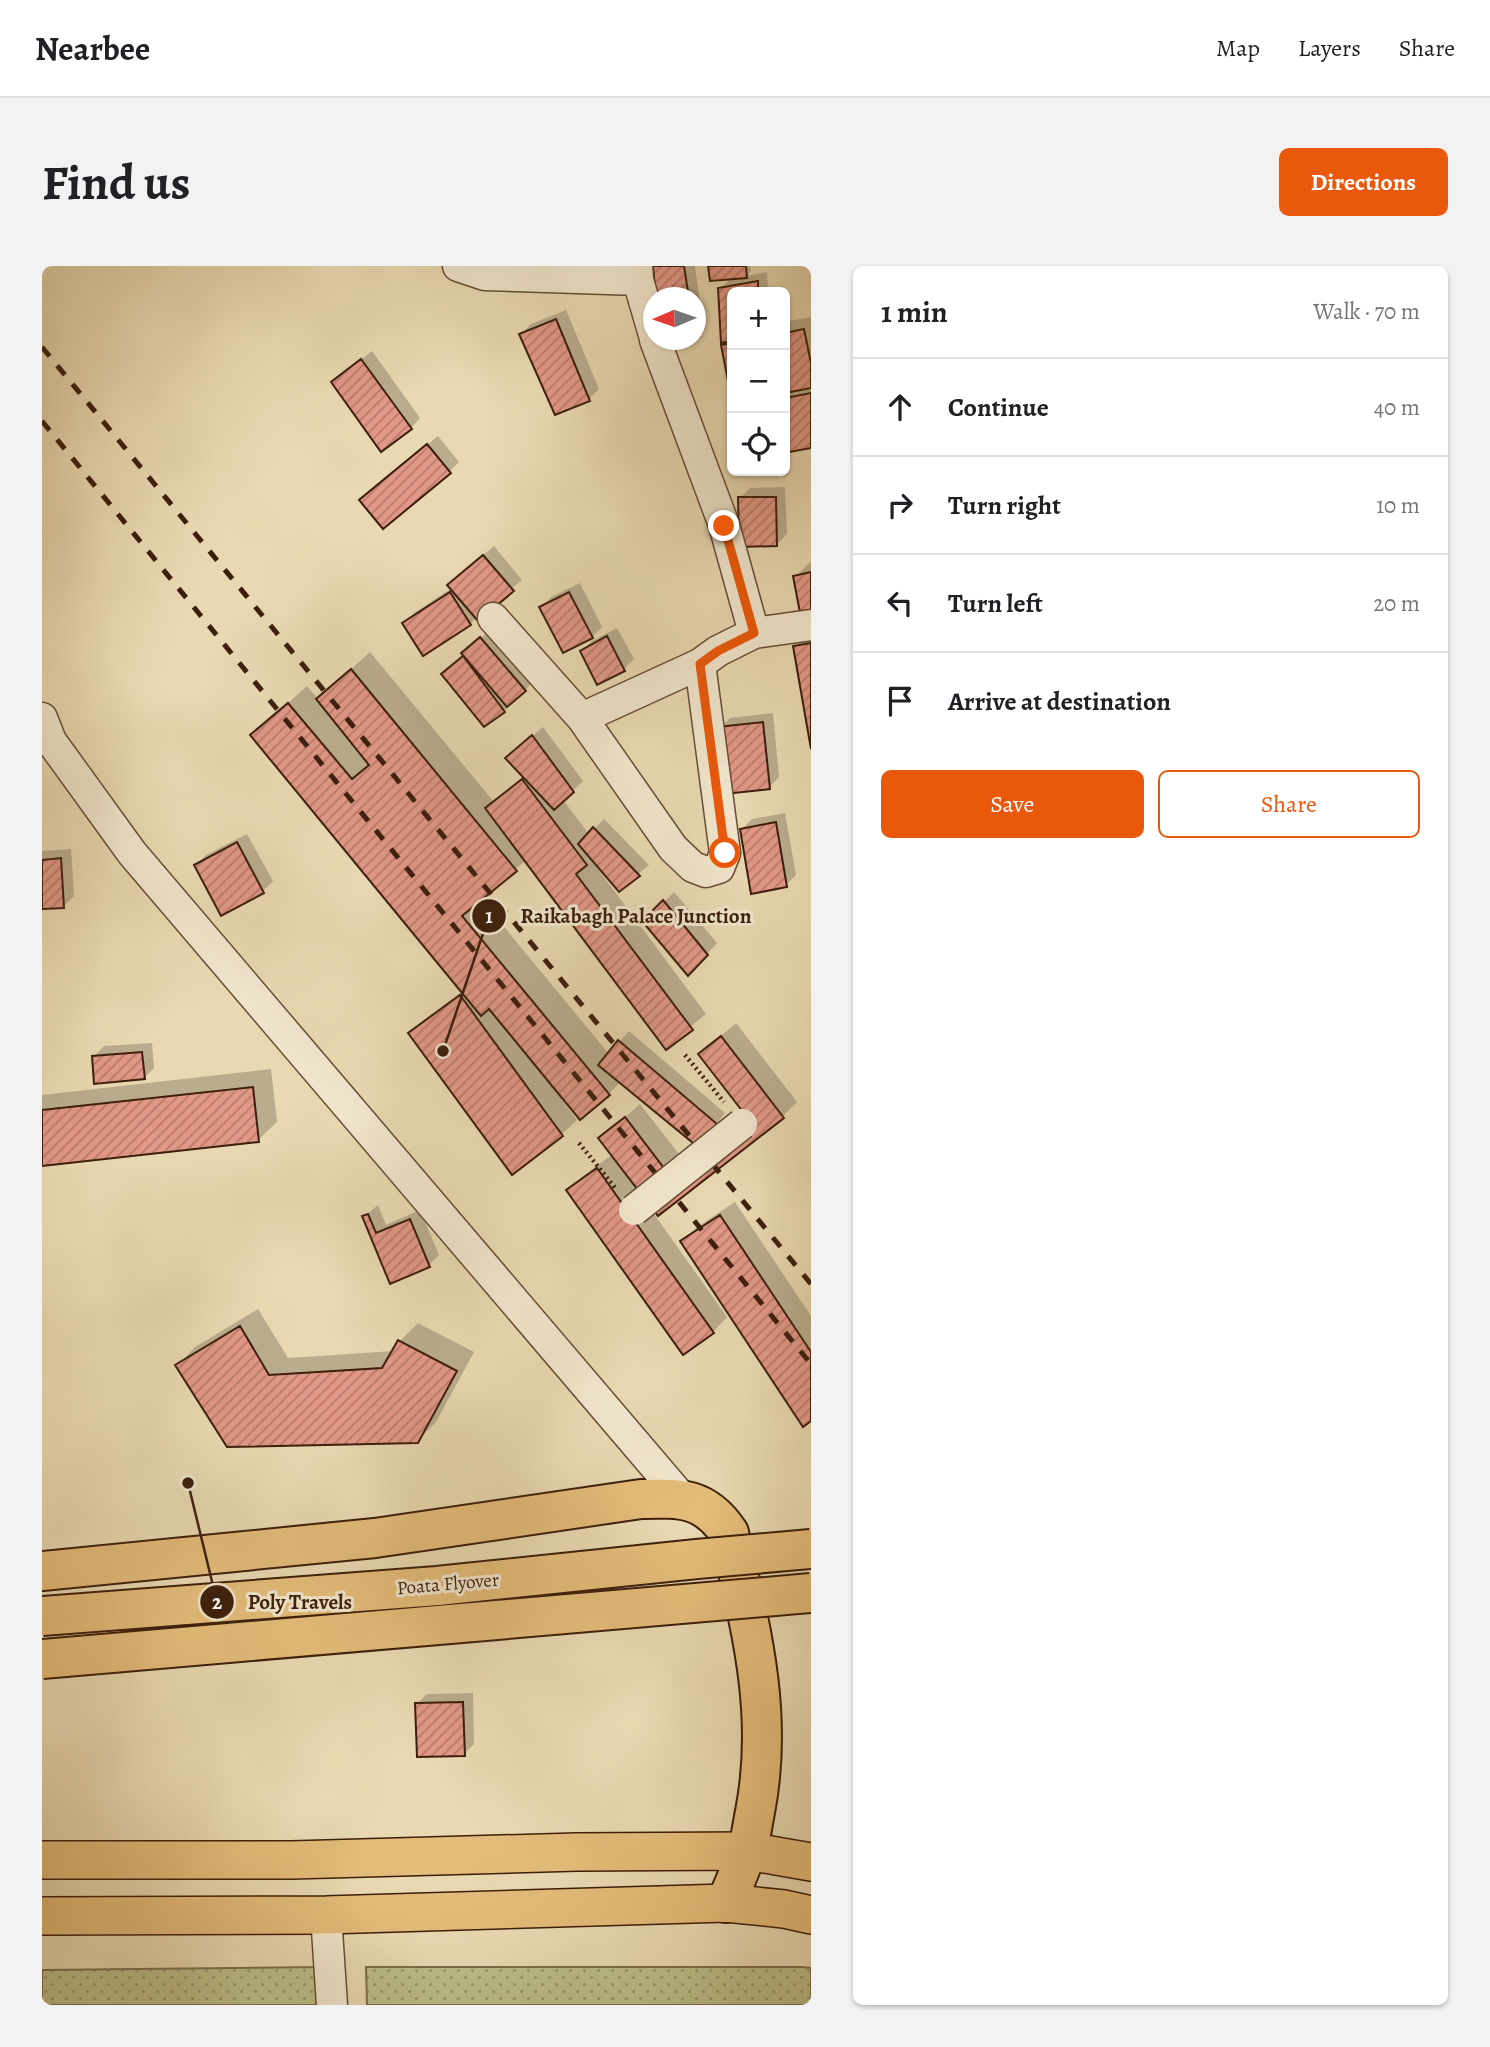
<!DOCTYPE html>
<html lang="en">
<head>
<meta charset="utf-8">
<style>
	:root { --surface:#fff; --page:#f2f2f2; --text:#202124; --muted:#757577; --line:#e0e0e0; --accent:#ea580c }
	body { margin:0; font-family:Alegreya,serif; background:var(--page); color:var(--text) }
	.controls { position:absolute; right:21px; top:21px; display:grid; overflow:hidden; border-radius:10px; box-shadow:0 2px 5px #0004 }
	.controls button { width:63px; height:63px; display:grid; place-items:center; padding:0; border:0; border-bottom:2px solid var(--line); background:var(--surface); color:var(--text); font:35px sans-serif }
	.compass { position:absolute; left:601px; top:21px; width:63px; height:63px; border-radius:50%; background:var(--surface); box-shadow:0 2px 5px #0004; rotate:268deg }
	.stop { position:absolute; width:21px; height:21px; margin:-16px; border:5px solid #ea580c; border-radius:50%; background:#fff }
	.stop.end { background:#ea580c; border-color:#fff; box-shadow:0 2px 7px #0008 }
	.list { margin:0; padding:0; list-style:none }
	h2 { display:flex; justify-content:space-between; align-items:center; height:91px; margin:0; padding:0 28px; font-size:30px }
	h2 small { font-size:23px; font-weight:400; color:var(--muted) }
	.list li { display:grid; grid-template-columns:46px 1fr auto; gap:21px; align-items:center; box-sizing:border-box; height:98px; padding:0 28px; border-top:2px solid var(--line) }
	.list b { display:block; font-size:26px; white-space:nowrap }
	.list em { font-size:23px; font-style:normal; color:var(--muted) }
	.actions { display:flex; gap:14px; padding:21px 28px }
	.actions a { flex:1; padding:16px 0; border:2px solid var(--accent); border-radius:10px; text-align:center; font-size:24px; color:var(--accent) }
	.actions .main { background:var(--accent); color:#fff }
	.icon { flex:none; width:38px; height:38px; fill:none; stroke:currentColor; stroke-width:2; stroke-linecap:round; stroke-linejoin:round }
	.map { position:relative; flex:none; width:769px; height:1739px; overflow:hidden; border-radius:10px }
	header { display:flex; align-items:center; gap:42px; box-sizing:border-box; height:98px; padding:0 35px; background:var(--surface); border-bottom:2px solid var(--line) }
	header strong { font-size:33px }
	nav { display:flex; gap:38px; margin-inline-start:auto; font-size:24px }
	.intro { display:flex; align-items:center; justify-content:space-between; box-sizing:border-box; height:168px; padding:0 42px }
	h1 { margin:0; font-size:49px }
	.button { padding:18px 32px; border-radius:10px; background:var(--accent); color:#fff; font-size:24px; font-weight:700 }
	main { display:flex; gap:42px; padding:0 42px }
	aside { flex:1; background:var(--surface); border-radius:10px; box-shadow:0 2px 5px #0004 }
	.map>svg:first-child { display:block }
</style>
</head>
<body>
<header>
<strong>Nearbee</strong>
<nav><a>Map</a><a>Layers</a><a>Share</a></nav>
</header>
<div class="intro"><h1>Find us</h1><a class="button">Directions</a></div>
<main>
<div class="map">
<svg width="769" height="1739" viewBox="0 0 769 1739">
	<defs>
		<pattern id="grass-dots" width="8" height="8" patternUnits="userSpaceOnUse" patternTransform="scale(1.75)"><rect width="8" height="8" fill="#bbbe89"/><path d="M2 2h.1M6 6h.1" fill="none" stroke="#999a6e" stroke-width="1.8" stroke-linecap="round"/></pattern>
		<pattern id="building-hatch" width="6" height="6" patternUnits="userSpaceOnUse" patternTransform="scale(1.75)"><rect width="6" height="6" fill="#e29886"/><path d="M-1 1l2-2M0 6l6-6M5 7l2-2" fill="none" stroke="#b87b6c"/></pattern>
	</defs>
	<rect width="100%" height="100%" fill="#e9d9b2"/>
	<filter id="stains"><feTurbulence type="fractalNoise" baseFrequency=".00286" numOctaves="4"/><feColorMatrix values="0 0 0 0 .2 0 0 0 0 .09 0 0 0 0 .02 0 0 0 .5 -.17"/></filter>
	<radialGradient id="worn" r=".72"><stop offset=".6" stop-color="#630" stop-opacity="0"/><stop offset="1" stop-color="#630" stop-opacity=".3"/></radialGradient>
	<path fill="url(#grass-dots)" stroke="#7c6e4a" stroke-width="2" d="M278,1701V1739H0V1704Z
		M324,1701H760L769,1702V1739H325Z"/>
	<path fill="#0003" d="M613,0H653L658,36L654,41V32H615Z
		M668,0H708L709,5L704,10L725,6L726,26H690V126L681,80L688,73L678,23L689,12Z
		M524,44L557,123L547,133L479,68L489,58Z
		M769,51V180L746,173L743,176V56Z
		M330,85L378,152L369,162L291,116Z
		M396,170L417,196L407,206L329,224Z
		M743,221L745,268L735,278L698,232L708,222Z
		M452,280L480,314L428,358L382,388L362,357L372,347L410,322L417,309Z
		M768,296H769V349L753,311Z
		M538,317L560,361L550,371L500,341L509,331Z
		M575,362L592,393L582,403L540,385L550,375Z
		M449,363L493,414L462,445L401,408Z
		M769,364V472L753,381Z
		M328,386L452,536L482,511L475,483L501,461L541,515L521,534L547,568L562,553L607,599L577,623L555,597L553,599L664,748L624,781L484,594L439,633L567,788L587,765L683,847L662,874L702,844L658,788L694,757L755,836L740,851L605,938L685,1051L671,1066L526,924L541,910L571,888L559,872L598,838L640,892L657,879L579,815L567,828L519,833L535,854L520,868L470,906L368,768L383,753L421,725L210,469L265,420L276,433Z
		M731,447L737,511L727,521L678,462L688,452Z
		M743,547L754,609L744,619L700,563L710,553Z
		M205,568L231,615L221,625L154,599L164,589Z
		M29,583L32,630L22,640L0,641V585Z
		M632,626L675,677L656,698L603,655Z
		M110,777L112,802L102,812L52,790L62,780Z
		M229,803L235,856L216,874L0,898V829Z
		M693,936L769,1050V1153L640,976L655,961Z
		M336,939L344,959L378,944L397,989L387,999L349,1015L322,951Z
		M216,1043L246,1092L352,1085L358,1075L376,1057L432,1086L394,1156L375,1175L135,1100L153,1081Z
		M431,1427L432,1478L422,1488L375,1438L385,1428Z"/>
	<path fill="url(#building-hatch)" stroke="#3c1e0b" stroke-width="2" d="M611,0H642L647,32H614Z
		M666,0H704L705,12L668,15Z
		M716,15V26H690V75L679,77L676,22Z
		M514,53L548,135L513,149L477,68Z
		M762,63L769,97V122L743,127V67Z
		M690,77V135L679,79Z
		M319,93L370,163L339,186L289,116Z
		M769,127V182L747,186L743,167V132Z
		M385,178L409,207L341,263L317,234Z
		M696,231H734L735,280L697,281Z
		M441,289L472,325L436,355L405,319Z
		M769,306V351L759,352L751,310Z
		M408,326L429,359L381,390L360,357Z
		M527,326L551,372L521,387L497,341Z
		M565,370L583,405L555,419L538,385Z
		M438,371L484,425L465,441L419,387Z
		M769,377V483L751,380Z
		M421,390L463,446L442,461L399,408Z
		M309,403L475,605L420,650L568,829L538,854L447,743L439,750L208,469L246,437L310,513L327,499L274,433Z
		M721,456L728,523L683,528L676,461Z
		M490,469L532,526L512,544L463,492Z
		M480,513L545,599L534,608L651,764L624,784L443,542Z
		M734,556L745,621L709,628L698,563Z
		M551,561L598,610L577,626L536,578Z
		M195,576L222,627L179,650L152,599Z
		M19,592L22,642L0,643V594Z
		M621,634L666,689L646,710L600,655Z
		M418,729L521,870L470,909L366,767Z
		M679,770L742,852L616,950L556,872L583,851L625,906L701,846L656,788Z
		M576,774L675,858L656,881L556,799Z
		M100,786L103,813L52,818L50,790Z
		M211,821L217,876L0,900V844Z
		M555,902L672,1067L641,1089L524,924Z
		M326,948L334,967L368,953L388,1001L348,1018L320,950Z
		M678,949L769,1086V1155L761,1161L638,975Z
		M198,1060L227,1109L340,1102L356,1074L415,1105L376,1177L185,1181L133,1099Z
		M421,1436L423,1490L375,1491L373,1437Z"/>
	<g fill="none" stroke-linecap="round" stroke-linejoin="round">
		<g stroke="#674d35" stroke-width="33">
			<path id="minor" d="M416,0L443,9L596,14
				M595,0L596,14L612,69
				M613,74L682,259L712,367
				M451,352L540,452L631,582L651,601L664,606L677,602L683,587L658,398L676,385L712,367L769,359
				M0,452L9,475L90,587L640,1232
				M540,452L658,398
				M284,1649L290,1739"/>
		</g>
		<g stroke="#3c1e0b" stroke-width="40">
			<path id="major" d="M0,1594H250L535,1586L705,1585L769,1596
				M0,1650L284,1649L684,1637L742,1643L769,1649"/>
		</g>
		<g stroke="#3c1e0b" stroke-width="42">
			<path id="highway" d="M0,1305L333,1272L599,1233C639,1232 663,1231 687,1267C709,1362 732,1448 713,1546C710,1560 709,1574 704,1588C698,1604 691,1621 684,1637"/>
		</g>
		<path stroke="#3c1e0b" stroke-width="4.5" stroke-dasharray="2 3.5" stroke-linecap="butt" d="M643,789L682,836
			M537,877L574,923"/>
		<use href="#minor" stroke="#f1e6cd" stroke-width="30"/>
		<use href="#major" stroke="#e4bc79" stroke-width="37"/>
		<use href="#highway" stroke="#e4bc79" stroke-width="38"/>
		<path stroke="#3c1e0b" stroke-width="5" stroke-dasharray="12 12" stroke-linecap="butt" d="M0,81L769,1018
			M0,155L769,1098"/>
		<g stroke="#674d35" stroke-width="33" stroke-linecap="butt">
			<path id="minor-bridge" d="M592,944L700,858"/>
		</g>
		<g stroke="#3c1e0b" stroke-width="42" stroke-linecap="butt">
			<path id="highway-bridge" d="M0,1350L395,1320L655,1293L769,1283
				M0,1393L769,1327"/>
		</g>
		<use href="#minor-bridge" stroke="#f1e6cd" stroke-width="30"/>
		<use href="#highway-bridge" stroke="#e4bc79" stroke-width="38"/>
	</g>
	<g fill="none" stroke-linecap="round" stroke-linejoin="round">
		<path stroke="#ea580c" stroke-width="9" d="M682,260L712,367L676,385L658,398L683,587"/>
	</g>
	<g text-anchor="middle" dominant-baseline="central" stroke-width="6" stroke-linejoin="round" paint-order="stroke">
		<g font-size="19" fill="#3c1e0b" stroke="#f1e6cd">
			<text transform="translate(406 1318) rotate(-5)">Poata Flyover</text>
		</g>
	</g>
	<path fill="none" stroke="#3c1e0b" stroke-width="2.5" d="M401 785L447 650M146 1217L175 1336"/>
	<g fill="#3c1e0b" stroke="#f1e6cd" stroke-width="2.5">
		<circle cx="401" cy="785" r="7"/>
		<circle cx="146" cy="1217" r="7"/>
		<circle cx="447" cy="650" r="18"/>
		<circle cx="175" cy="1336" r="18"/>
	</g>
	<g font-size="21" text-anchor="middle" font-weight="bold" fill="#fff">
		<text x="447" y="657">1</text>
		<text x="175" y="1343">2</text>
	</g>
	<g font-size="21" text-anchor="middle" font-weight="bold" fill="#3c1e0b" stroke="#f1e6cd" stroke-width="6" stroke-linejoin="round" paint-order="stroke">
		<text x="594" y="657">Raikabagh Palace Junction</text>
		<text x="258" y="1343">Poly Travels</text>
	</g>
	<rect width="100%" height="100%" filter="url(#stains)"/>
	<rect width="100%" height="100%" fill="url(#worn)"/>
</svg>
<div class="controls">
<button>+</button>
<button>−</button>
<button><svg class="icon" aria-label="locate" viewBox="0 0 24 24"><circle cx="12" cy="12" r="6"/><path d="M12 2v4M12 18v4M2 12h4M18 12h4"/></svg></button>
</div>
<svg class="compass" viewBox="-18 -18 36 36"><path d="M0-13l5 13h-10z" fill="#e53935"/><path d="M0 13l5-13h-10z" fill="#757577"/></svg>
<div class="stop" style="left:683px;top:587px"></div>
<div class="stop end" style="left:682px;top:260px"></div>
</div>
<aside>
<h2>1 min<small>Walk · 70 m</small></h2>
<ul class="list">
<li><svg class="icon" aria-label="ahead" viewBox="0 0 24 24"><path d="M12 20V5M6 11l6-6 6 6"/></svg><div><b>Continue</b></div><em>40 m</em></li>
<li><svg class="icon" aria-label="right" viewBox="0 0 24 24"><path d="M7 20v-9h11M14 6l5 5-5 5"/></svg><div><b>Turn right</b></div><em>10 m</em></li>
<li><svg class="icon" aria-label="left" viewBox="0 0 24 24"><path d="M17 20v-9H6M10 6l-5 5 5 5"/></svg><div><b>Turn left</b></div><em>20 m</em></li>
<li><svg class="icon" aria-label="arrive" viewBox="0 0 24 24"><path d="M6 21V4h12l-3 4 3 4H6"/></svg><div><b>Arrive at destination</b></div></li>
</ul>
<div class="actions"><a class="main">Save</a><a>Share</a></div>
</aside>
</main>
</body>
</html>
